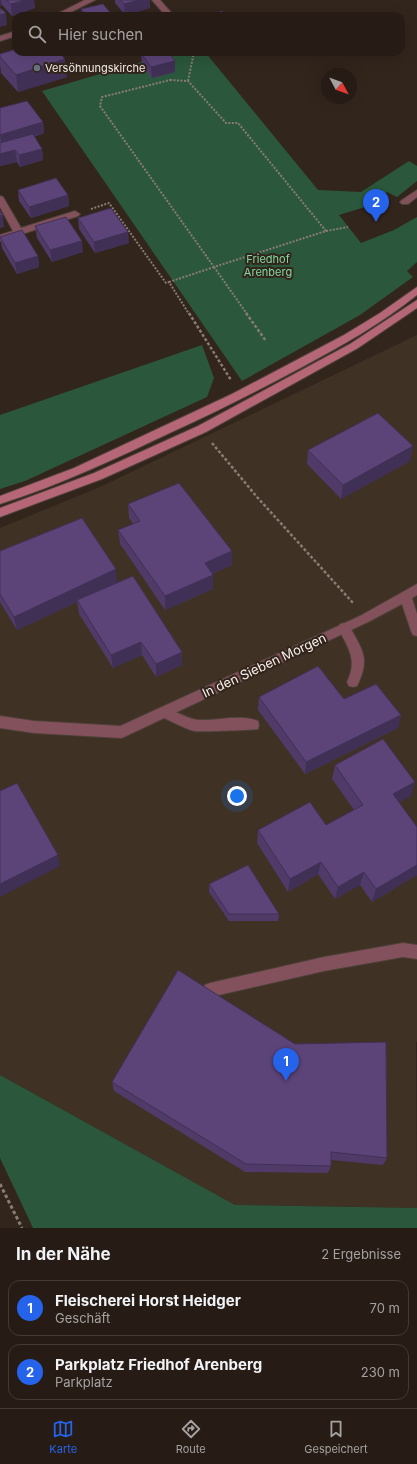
<!DOCTYPE html>
<html lang="de">
<head>
<meta charset="utf-8">
<style>
	:root { --surface:#261c15; --page:#322922; --text:#f1f3f6; --muted:#a4a1a0; --line:#423a34; --accent:#2563eb }
	body { margin:0; font-family:Inter,sans-serif; background:var(--page); color:var(--text) }
	.compass { position:absolute; left:321px; top:68px; width:36px; height:36px; border-radius:50%; background:var(--surface); box-shadow:0 4px 16px #0002; rotate:131deg }
	.you { position:absolute; left:237px; top:796px; width:14px; height:14px; margin:-10px; border:3px solid #fff; border-radius:50%; background:#1a73e8; box-shadow:0 0 0 6px #1a73e833 }
	.badge { display:grid; place-items:center; width:26px; height:26px; border-radius:50%; background:var(--accent); color:#fff; font-size:13px; font-weight:700 }
	.pin { position:absolute; translate:-50% -33px; filter:drop-shadow(0 1px 2px #0008) }
	.pin::after { content:''; position:absolute; top:21px; width:14px; height:12px; background:inherit; clip-path:polygon(0 0,100% 0,50% 100%) }
	.list { margin:0; padding:0; list-style:none }
	h2 { display:flex; justify-content:space-between; align-items:center; height:52px; margin:0; padding:0 16px; font-size:17px }
	h2 small { font-size:13px; font-weight:400; color:var(--muted) }
	.list li { display:grid; grid-template-columns:26px 1fr auto; gap:12px; align-items:center; box-sizing:border-box; height:56px; margin:0 8px 8px; padding:0 8px; border:1px solid var(--line); border-radius:12px }
	.list b { display:block; font-size:15px; white-space:nowrap }
	.list p { margin:0; font-size:13px; white-space:nowrap; color:var(--muted) }
	.list em { font-size:13px; font-style:normal; color:var(--muted) }
	.icon { flex:none; width:22px; height:22px; fill:none; stroke:currentColor; stroke-width:2; stroke-linecap:round; stroke-linejoin:round }
	.map { position:relative; flex:none; width:417px; height:1228px; overflow:hidden }
	.search { position:absolute; background:var(--surface); box-shadow:0 4px 16px #0002; left:12px; right:12px; top:12px; height:44px; display:flex; align-items:center; gap:10px; box-sizing:border-box; padding:0 14px; border-radius:12px; color:var(--muted); font-size:15px }
	.sheet { height:180px; background:var(--surface) }
	nav { display:flex; justify-content:space-around; align-items:center; box-sizing:border-box; height:56px; border-top:1px solid var(--line); background:var(--surface); font-size:11px; color:var(--muted) }
	nav a { display:grid; justify-items:center; gap:2px }
	nav .on { color:var(--accent) }
	.map>svg:first-child { display:block }
</style>
</head>
<body>
<div class="map">
<svg width="417" height="1228" viewBox="0 0 417 1228">
	<rect width="100%" height="100%" fill="#32251c"/>
	<path fill="#3f3124" d="M417,335V1042H416L417,1208L235,1205L0,1075V528L100,487Z"/>
	<path fill="#2b583c" d="M175,52H205L318,190L361,192L409,161L417,166V181L397,197L387,192L365,207L339,215L361,243L394,230L417,217V262L407,271L413,277L360,315L242,381L42,91Z
		M202,345L214,378L207,397L25,481L0,489V415Z
		M0,1075L235,1205L417,1208V1228H33L0,1158Z"/>
	<g fill="none" stroke-linecap="round" stroke-linejoin="round">
		<g stroke="#4e4139" stroke-width="2">
			<path id="lane" d="M152,0H160L174,16H166Z
				M417,190V197L408,204H402L400,202L402,200Z
				M344,623L348,624C362,649 371,658 357,686L353,687L349,686L347,682C358,659 348,648 338,628L340,624Z
				M164,707C174,710 189,720 199,720C218,721 239,714 258,721L259,725L258,729C254,730 198,732 194,731C183,728 171,721 160,716L158,712L160,708Z
				M0,716L34,721L121,726L126,728L127,732L126,736L121,738L34,733L0,728Z
				M403,943L417,945V959L403,957L324,971L210,997L205,995L203,990L205,985L210,983L324,957Z"/>
		</g>
		<g stroke="#4e4139" stroke-width="2">
			<path id="street" d="M85,0H95L63,16H53Z
				M16,31V36L0,41V36Z
				M0,196L3,197L21,228L75,211L80,214L78,216L0,241V235L13,231L0,207Z
				M417,584V595L412,598L417,614V636L413,635L411,631L402,604L368,622L126,736L121,738L116,736L115,732L116,728L360,616Z"/>
		</g>
		<g stroke="#4e4139" stroke-width="2">
			<path id="secondary" d="M417,287V295C382,323 343,345 304,366C261,389 218,411 174,431C117,458 60,485 0,504V496L74,468L232,394L344,335L380,313Z
				M417,300V308L358,348L206,432L102,479L0,517V508L94,473L198,426L350,344Z"/>
		</g>
		<path stroke="#887c75" stroke-width="2" stroke-dasharray="2 1.5" stroke-linecap="butt" d="M170,80L188,81L226,123H238L326,231L214,267L100,106L102,97Z
			M188,81L194,52
			M91,209L109,203L166,283L169,282L189,314
			M326,231L348,227
			M214,267L247,314
			M169,282L214,267"/>
		<path stroke="#887c75" stroke-width="2.5" stroke-dasharray="3 2" stroke-linecap="butt" d="M189,313L231,380
			M246,313L266,341
			M212,443L257,497L354,604"/>
		<path stroke="#887c75" stroke-width="3" stroke-dasharray="3.5 2.5" stroke-linecap="butt" d="M0,1184L22,1228"/>
		<use href="#lane" fill="#83515b" fill-rule="evenodd"/>
		<use href="#street" fill="#83515b" fill-rule="evenodd"/>
		<use href="#secondary" fill="#b56677" fill-rule="evenodd"/>
	</g>
	<path fill="#4f3a68" d="M0,0H34L35,8L12,16L2,5Z
		M115,0H150V8L125,15L115,3Z
		M81,9L113,16H82Z
		M141,53L175,72L152,78L142,65Z
		M0,57L67,77L18,92L1,73L0,65Z
		M0,108L43,122L44,133L34,137L42,149L43,160L20,167L17,162L0,166Z
		M18,190L68,195L69,206L31,218L19,201Z
		M78,218L129,243L95,253L79,229Z
		M35,226L83,252L52,262L37,238Z
		M0,237L38,256L39,267L17,274L2,248Z
		M308,450L410,461L341,499L307,464Z
		M128,504L232,551V565L212,574L213,575V589L165,610L120,544L118,530L133,524L129,518Z
		M0,551L117,583L182,665L156,677L142,655L113,668L79,614L77,602L17,630L0,602Z
		M259,697L344,699L401,715L398,728L305,774L258,710Z
		M335,765L411,796L399,802L417,827V875L372,902L360,885L335,899L318,874L288,892L257,843L258,830L326,825L354,810L332,779Z
		M209,884L279,914L278,921H229L209,892Z
		M112,1082L387,1158L383,1165L331,1160V1166L328,1173L245,1172L114,1091Z"/>
	<path fill="#403055" d="M0,0H1L2,5L0,6Z
		M25,0H34L35,8L12,16L11,4Z
		M139,0H150V8L125,15L124,4Z
		M6,13L7,25L0,27V15Z
		M65,59L67,77L18,92L16,75Z
		M175,61V72L152,78L151,67Z
		M43,122L44,133L2,146L0,135Z
		M42,149L43,160L20,167L19,155Z
		M15,150L17,162L0,166V154Z
		M68,195L69,206L31,218L29,207Z
		M3,215L4,227L0,228V216Z
		M128,232L129,243L95,253L94,242Z
		M82,241L83,252L52,262L50,250Z
		M38,256L39,267L17,274L15,263Z
		M413,446L410,461L341,499L343,485Z
		M232,551V565L205,577V563Z
		M116,569L117,583L77,600V602L17,630L14,617Z
		M213,575V589L165,610V596Z
		M141,642L142,655L113,668L111,655Z
		M182,652V665L156,677V664Z
		M401,715L398,728L305,774L306,762Z
		M415,782L411,796L389,808L393,794Z
		M58,855L60,866L0,897V884Z
		M321,862L318,874L288,892L290,879Z
		M417,865V875L372,902L376,889Z
		M364,872L360,885L335,899L338,887Z"/>
	<path fill="#5c4479" stroke="#403055" d="M6,0H25L11,4Z
		M121,0H139L124,4Z
		M103,4L113,16H87L81,9Z
		M0,8L6,13L0,15Z
		M222,11L227,16H206Z
		M73,13L75,16H64Z
		M16,49V52H59L65,59L16,75L0,57V54Z
		M147,52H168L175,61L151,67L141,53Z
		M27,101L43,122L0,135V108Z
		M33,134L42,149L19,155L15,150L0,154V143Z
		M56,178L68,195L29,207L18,190Z
		M111,208L128,232L94,242L78,218Z
		M0,211L3,215L0,216Z
		M66,217L82,241L50,250L35,226Z
		M22,230L38,256L15,263L0,237Z
		M378,413L413,446L343,485L308,450Z
		M179,483L232,551L205,563L213,575L165,596L118,530L140,521L128,504Z
		M82,518L116,569L14,617L0,594V551Z
		M133,576L182,652L156,664L141,642L111,655L77,600Z
		M318,666L344,699L376,684L401,715L306,762L259,697Z
		M383,739L415,782L393,794L417,827V865L376,889L364,872L338,887L321,862L290,879L258,830L310,802L326,825L363,805L335,765Z
		M17,783L58,855L0,884V791Z
		M248,865L279,914H229L209,884Z
		M178,970L295,1044L386,1042L387,1158L331,1152V1166L246,1164L112,1082Z"/>
	<circle fill="#6b7280" stroke="#32251c" stroke-width="1.5" cx="37" cy="68" r="4"/>
	<g text-anchor="middle" dominant-baseline="central" stroke-width="4" stroke-linejoin="round" paint-order="stroke">
		<g font-size="11" fill="#f8efe9" stroke="#32251c" text-anchor="start">
			<text x="45" y="68">Versöhnungskirche</text>
		</g>
		<g font-size="11" fill="#7fd9a0" stroke="#32251c">
			<text x="268" y="259">Friedhof<tspan x="268" dy="13">Arenberg</tspan></text>
		</g>
		<g font-size="13" fill="#f8efe9" stroke="#32251c">
			<text transform="translate(264 665) rotate(-25)">In den Sieben Morgen</text>
		</g>
	</g>
</svg>
<svg class="compass" viewBox="-18 -18 36 36"><path d="M0-13l5 13h-10z" fill="#e53935"/><path d="M0 13l5-13h-10z" fill="#a4a1a0"/></svg>
<div class="you"></div>
<div class="pin badge" style="left:286px;top:1081px">1</div>
<div class="pin badge" style="left:376px;top:222px">2</div>
<div class="search"><svg class="icon" aria-label="search" viewBox="0 0 24 24"><circle cx="10" cy="10" r="6"/><path d="M15 15l6 6"/></svg>Hier suchen</div>
</div>
<section class="sheet">
<h2>In der Nähe<small>2 Ergebnisse</small></h2>
<ul class="list">
<li><span class="badge">1</span><div><b>Fleischerei Horst Heidger</b><p>Geschäft</p></div><em>70 m</em></li>
<li><span class="badge">2</span><div><b>Parkplatz Friedhof Arenberg</b><p>Parkplatz</p></div><em>230 m</em></li>
</ul>
</section>
<nav>
<a class="on"><svg class="icon" aria-label="map" viewBox="0 0 24 24"><path d="M3 6l6-2 6 2 6-2v14l-6 2-6-2-6 2zM9 4v14M15 6v14"/></svg>Karte</a>
<a><svg class="icon" aria-label="directions" viewBox="0 0 24 24"><path d="M12 3l9 9-9 9-9-9zM9 14v-3h6M13 9l2 2-2 2"/></svg>Route</a>
<a><svg class="icon" aria-label="saved" viewBox="0 0 24 24"><path d="M7 4h10v16l-5-4-5 4z"/></svg>Gespeichert</a>
</nav>
</body>
</html>
